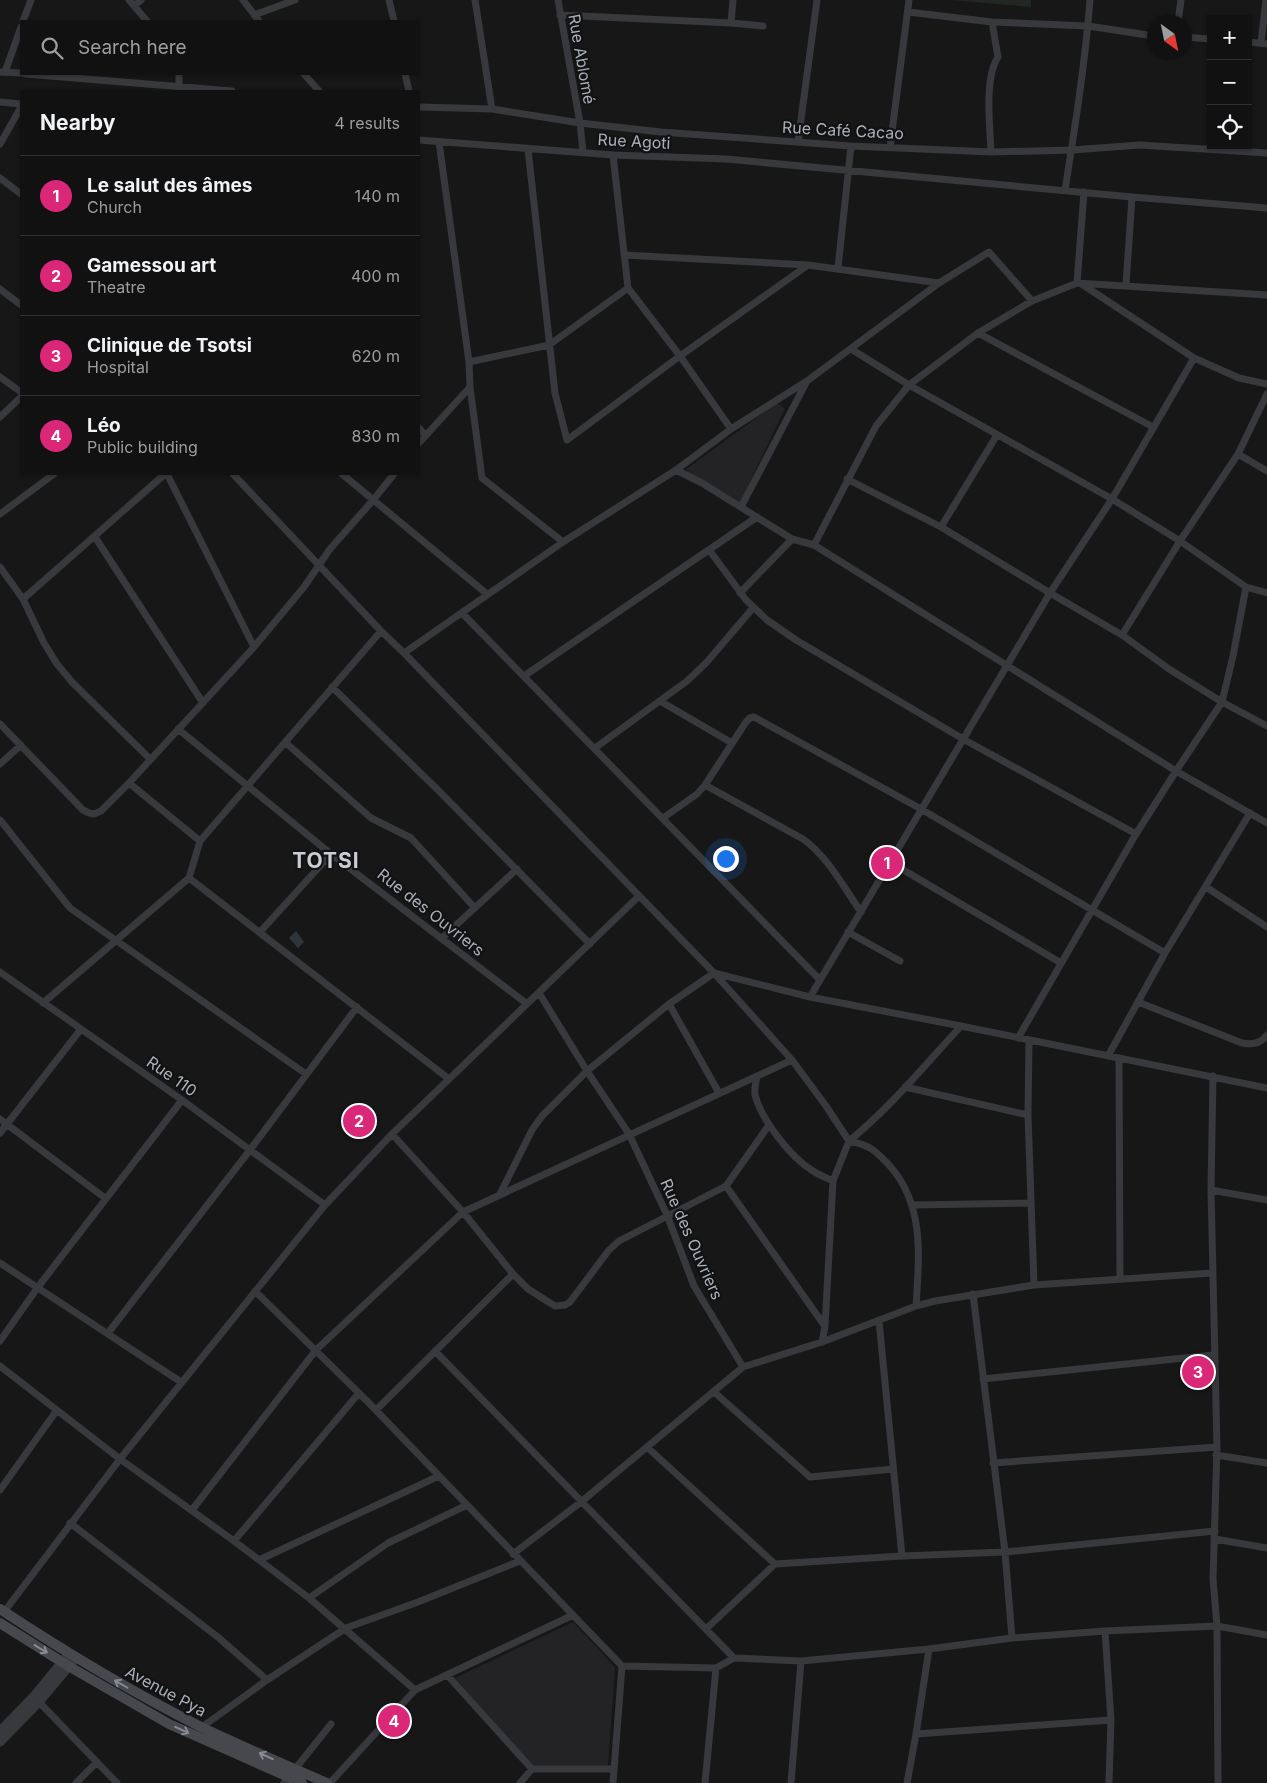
<!DOCTYPE html>
<html lang="en">
<head>
<meta charset="utf-8">
<style>
	:root { --surface:#111112; --page:#1e1f20; --text:#f1f3f6; --muted:#9c9d9f; --line:#303132; --accent:#db2777 }
	body { margin:0; font-family:Inter,sans-serif; background:var(--page); color:var(--text) }
	.controls { position:absolute; right:15px; top:15px; display:grid; overflow:hidden; border-radius:0px; box-shadow:0 1px 4px #0004 }
	.controls button { width:45px; height:45px; display:grid; place-items:center; padding:0; border:0; border-bottom:1px solid var(--line); background:var(--surface); color:var(--text); font:25px sans-serif }
	.compass { position:absolute; left:1147px; top:15px; width:45px; height:45px; border-radius:50%; background:var(--surface); box-shadow:0 1px 4px #0004; rotate:147deg }
	.you { position:absolute; left:725px; top:858px; width:18px; height:18px; margin:-12px; border:4px solid #fff; border-radius:50%; background:#1a73e8; box-shadow:0 0 0 8px #1a73e833 }
	.badge { display:grid; place-items:center; width:32px; height:32px; border-radius:50%; background:var(--accent); color:#fff; font-size:16px; font-weight:700 }
	.pin { position:absolute; translate:-50% -50%; border:2px solid #fff; box-shadow:0 1px 5px #0006 }
	.list { margin:0; padding:0; list-style:none }
	h2 { display:flex; justify-content:space-between; align-items:center; height:65px; margin:0; padding:0 20px; font-size:21px }
	h2 small { font-size:16px; font-weight:400; color:var(--muted) }
	.list li { display:grid; grid-template-columns:32px 1fr auto; gap:15px; align-items:center; box-sizing:border-box; height:80px; padding:0 20px; border-top:1px solid var(--line) }
	.list b { display:block; font-size:19px; white-space:nowrap }
	.list p { margin:0; font-size:16px; white-space:nowrap; color:var(--muted) }
	.list em { font-size:16px; font-style:normal; color:var(--muted) }
	.icon { flex:none; width:28px; height:28px; fill:none; stroke:currentColor; stroke-width:2; stroke-linecap:round; stroke-linejoin:round }
	.map { position:relative; flex:none; width:1267px; height:1783px; overflow:hidden }
	.search { position:absolute; background:var(--surface); box-shadow:0 1px 4px #0004; left:20px; top:20px; width:400px; height:55px; display:flex; align-items:center; gap:12px; box-sizing:border-box; padding:0 18px; border-radius:0px; color:var(--muted); font-size:19px }
	.panel { position:absolute; background:var(--surface); box-shadow:0 1px 4px #0004; left:20px; top:90px; width:400px; height:385px; border-radius:0px }
	.map>svg:first-child { display:block }
</style>
</head>
<body>
<div class="map">
<svg width="1267" height="1783" viewBox="0 0 1267 1783">
	<rect width="100%" height="100%" fill="#171718"/>
	<path fill="#232325" d="M777,403L785,408L740,503L685,470Z
		M573,1622L615,1667L608,1766L535,1770L455,1678Z"/>
	<path fill="#212821" d="M951,0H1031V7Z"/>
	<path fill="#2d363c" d="M296,931L304,942L298,948L289,938Z"/>
	<g fill="none" stroke-linecap="round" stroke-linejoin="round">
		<path stroke="#38393d" stroke-width="7" d="M129,0L147,21
			M243,0L259,21
			M389,0L394,21
			M475,0L492,109
			M558,0L580,123L583,152
			M134,6L141,0
			M908,12L992,22L1088,26L1154,36
			M254,15L295,0
			M560,15L731,23L763,26
			M23,21L31,0
			M1178,22L1181,0
			M731,23L733,0
			M1184,37L1211,39
			M1248,42L1267,44
			M1261,43L1266,0
			M0,72L21,73
			M5,72L21,27
			M26,74L232,91
			M179,74V86
			M304,74L319,91
			M405,74L409,91
			M0,102L21,104
			M419,107L492,109L580,123L661,132L851,146L991,152L1072,150L1140,145L1267,153
			M419,140L613,155L726,159L1132,197
			M439,142L469,362L470,387L482,478L563,542
			M798,142L817,0
			M0,144L21,107
			M890,147L909,0
			M528,149L555,393L567,440L680,356L808,265
			M991,152C990,127 984,78 998,57L992,22
			M613,155L628,288L680,356L731,429
			M0,178L21,194
			M1065,190C1075,127 1085,64 1090,0
			M624,255L808,265L939,283
			M838,268L851,146
			M1077,283L1084,192
			M1080,283L1194,358L1239,378L1267,384
			M1126,285L1132,197L1267,208
			M0,289L21,305
			M978,333L1153,427
			M851,349L909,385L1112,499L1180,541L1246,587L1267,593
			M469,362L549,345L628,288
			M0,377L21,392
			M0,417L21,397
			M419,428L425,435
			M419,443L470,387
			M1238,454L1267,471
			M676,470L702,483L792,539L814,545L1176,771L1267,823
			M167,474L254,647
			M233,474L381,631L404,653L714,973L792,1060L826,1106L849,1141C890,1108 925,1065 961,1026
			M342,474L487,594
			M847,479L941,527L1050,593L1122,635L1169,669L1222,702L1267,726
			M741,507L807,381
			M0,514L54,474
			M941,527L997,435
			M95,537L203,703
			M814,545L876,426L909,385L978,333L1032,301L1077,283L1267,295
			M710,551L746,600L767,620L796,640L963,739L1136,834
			M0,567L23,599L44,643L57,664L72,682L150,759
			M740,593L792,539
			M23,599L165,474
			M462,613L820,980
			M1122,635L1180,541L1238,454L1267,394
			M404,653L563,542L676,470L731,429L807,381L939,283L989,252L1032,301
			M524,676L757,517
			M332,687L437,789L590,944
			M660,701L732,743
			M0,724L83,810L89,813L94,814L101,811L129,783L254,647L304,587L330,549L374,499L394,474
			M178,729L331,854L527,1004
			M285,742L371,818L411,838L475,908
			M595,748L687,681L706,663L753,608
			M0,764L21,745
			M129,783L200,841
			M705,785L803,839C828,857 843,886 861,912
			M663,818L697,794L705,785L746,722L750,718L754,717L921,809L1165,953
			M0,820L70,908L306,1074
			M890,862L1061,963
			M189,878L449,1079
			M1206,887L1267,927
			M260,932L331,854
			M848,932L900,961
			M442,938L517,869
			M0,972L182,1100L325,1205
			M539,993L587,1071L629,1134L667,1215L694,1286L743,1367
			M810,997L1050,593L1112,499L1194,358
			M1138,1002L1242,1043C1252,1045 1261,1044 1267,1035
			M43,1003L189,878L200,841L381,631
			M669,1004L719,1093
			M1018,1038L1136,834L1176,771L1222,702L1233,656L1246,587
			M1029,1040L1028,1115L1034,1285
			M1108,1056L1165,953L1250,813
			M1119,1059L1120,1279
			M757,1076C756,1083 754,1088 755,1095C761,1119 791,1158 813,1171C819,1175 827,1178 833,1181
			M1213,1076L1211,1190L1217,1447L1213,1579L1217,1626L1218,1783
			M905,1087L1028,1115
			M0,1119L105,1198
			M769,1125L726,1186L824,1325
			M0,1133L81,1029
			M392,1134L463,1212L513,1274L528,1289L555,1306L565,1305L570,1302L609,1250L619,1241L726,1186
			M1211,1190L1267,1200
			M500,1194L532,1130L542,1116L587,1071L669,1004L714,973L810,997L961,1026L1267,1088
			M913,1205L1030,1203
			M0,1263L181,1382
			M255,1291L368,1402L622,1666L716,1668L734,1658L801,1661L929,1649L1012,1638L1105,1631L1217,1626L1267,1635
			M973,1294L1005,1552L1012,1638
			M879,1321L902,1556
			M108,1333L250,1150L357,1007
			M0,1341L38,1287L182,1100
			M822,1342L825,1326L833,1181L849,1141C870,1145 876,1151 890,1166C925,1206 919,1257 916,1306
			M435,1351L734,1658
			M0,1366L120,1459L234,1541L309,1598L415,1690
			M983,1379L1213,1355
			M714,1392L810,1477L893,1469
			M376,1410L513,1274
			M648,1448L775,1564
			M1216,1455L1267,1463
			M993,1463L1217,1447
			M0,1490L57,1410
			M192,1510L316,1350L463,1212L792,1060
			M70,1523L219,1638L267,1680
			M1215,1539L1267,1548
			M234,1541L359,1393
			M513,1554L581,1502L743,1367L822,1342L916,1306L935,1301L1034,1285L1213,1273
			M259,1560L439,1476
			M309,1598L388,1543L467,1505
			M4,1612L120,1459L325,1205L392,1134L639,896
			M706,1629L775,1564L902,1556L1005,1552L1215,1531
			M1105,1631L1111,1720L1109,1783
			M448,1676L532,1769
			M39,1702L117,1783
			M202,1727L267,1680L346,1628L418,1602L520,1561
			M916,1734L1111,1720
			M76,1783L97,1762
			M284,1783L331,1724
			M330,1783L415,1690L573,1615
			M520,1783L532,1769H614
			M613,1783L622,1666
			M705,1783L716,1668
			M791,1783L801,1661
			M907,1783L916,1734L929,1649"/>
		<path stroke="#38393d" stroke-width="9" d="M0,1731L34,1696L69,1653
			M0,1742L39,1702L76,1658"/>
		<path stroke="#46484d" stroke-width="10" d="M0,1609C65,1652 132,1692 201,1727C243,1747 285,1765 327,1783
			M0,1623L70,1667L169,1724L302,1783"/>
	</g>
	<defs><path id="oneway-shaft" d="M-6 0H5M1.5-3L5.5 0L1.5 3" fill="none" stroke-width="1.6" stroke-linecap="round" stroke-linejoin="round" transform="scale(1.25)"/></defs>
	<g stroke="#868b93">
		<use href="#oneway-shaft" transform="translate(41 1649) rotate(31)"/>
		<use href="#oneway-shaft" transform="translate(121 1684) rotate(-150)"/>
		<use href="#oneway-shaft" transform="translate(182 1730) rotate(25)"/>
		<use href="#oneway-shaft" transform="translate(266 1756) rotate(-155)"/>
	</g>
	<g text-anchor="middle" dominant-baseline="central" stroke-width="4.5" stroke-linejoin="round" paint-order="stroke">
		<g font-size="16" fill="#a9afb8" stroke="#121213">
			<text transform="translate(582 59) rotate(80)">Rue Ablomé</text>
			<text transform="translate(843 130) rotate(3)">Rue Café Cacao</text>
			<text transform="translate(634 141) rotate(3)">Rue Agoti</text>
			<text transform="translate(431 912) rotate(38)">Rue des Ouvriers</text>
			<text transform="translate(172 1076) rotate(35)">Rue 110</text>
			<text transform="translate(692 1239) rotate(66)">Rue des Ouvriers</text>
			<text transform="translate(166 1691) rotate(28)">Avenue Pya</text>
		</g>
		<g font-size="21" font-weight="bold" letter-spacing="1" fill="#cacdd4" stroke="#121213">
			<text x="326" y="860">TOTSI</text>
		</g>
	</g>
</svg>
<div class="controls">
<button>+</button>
<button>−</button>
<button><svg class="icon" aria-label="locate" viewBox="0 0 24 24"><circle cx="12" cy="12" r="6"/><path d="M12 2v4M12 18v4M2 12h4M18 12h4"/></svg></button>
</div>
<svg class="compass" viewBox="-18 -18 36 36"><path d="M0-13l5 13h-10z" fill="#e53935"/><path d="M0 13l5-13h-10z" fill="#9c9d9f"/></svg>
<div class="you"></div>
<div class="pin badge" style="left:887px;top:863px">1</div>
<div class="pin badge" style="left:359px;top:1121px">2</div>
<div class="pin badge" style="left:1198px;top:1372px">3</div>
<div class="pin badge" style="left:394px;top:1721px">4</div>
<div class="search"><svg class="icon" aria-label="search" viewBox="0 0 24 24"><circle cx="10" cy="10" r="6"/><path d="M15 15l6 6"/></svg>Search here</div>
<section class="panel">
<h2>Nearby<small>4 results</small></h2>
<ul class="list">
<li><span class="badge">1</span><div><b>Le salut des âmes</b><p>Church</p></div><em>140 m</em></li>
<li><span class="badge">2</span><div><b>Gamessou art</b><p>Theatre</p></div><em>400 m</em></li>
<li><span class="badge">3</span><div><b>Clinique de Tsotsi</b><p>Hospital</p></div><em>620 m</em></li>
<li><span class="badge">4</span><div><b>Léo</b><p>Public building</p></div><em>830 m</em></li>
</ul>
</section>
</div>
</body>
</html>
